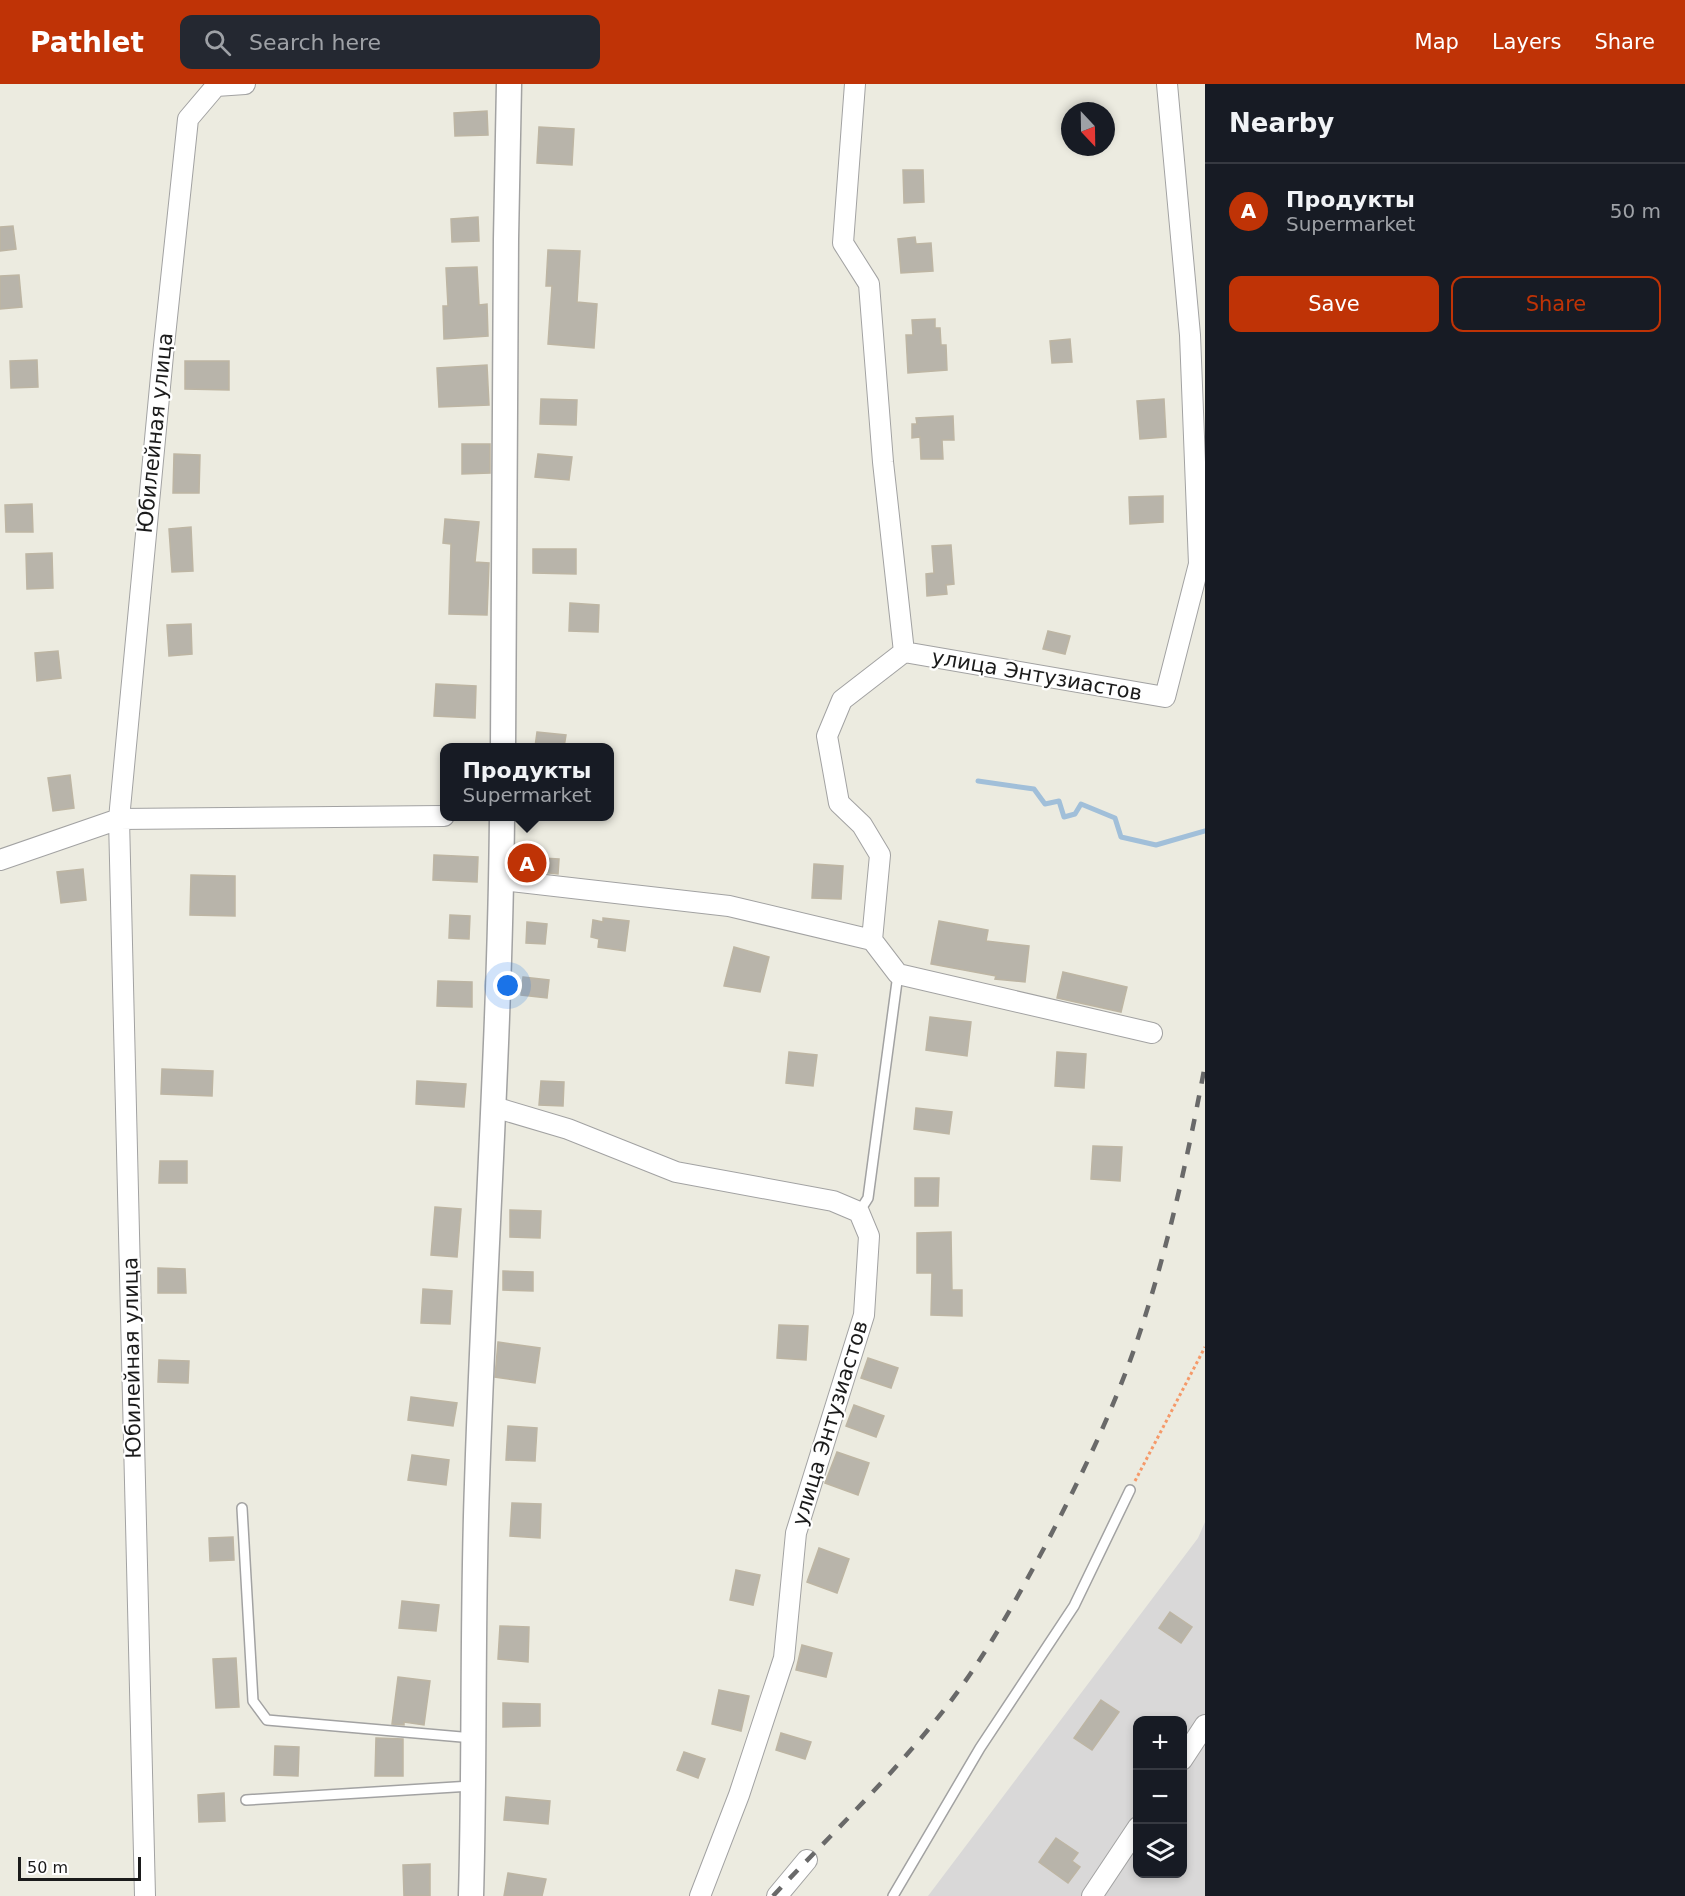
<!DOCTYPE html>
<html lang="en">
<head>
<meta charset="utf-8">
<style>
	:root { --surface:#171b24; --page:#242831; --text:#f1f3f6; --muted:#9ea1a6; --line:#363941; --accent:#bf3306 }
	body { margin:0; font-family:"DejaVu Sans",sans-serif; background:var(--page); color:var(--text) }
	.controls { position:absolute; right:18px; bottom:18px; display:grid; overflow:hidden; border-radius:12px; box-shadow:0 3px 9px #0003 }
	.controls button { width:54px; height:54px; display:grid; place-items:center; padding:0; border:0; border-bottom:2px solid var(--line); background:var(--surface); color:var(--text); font:30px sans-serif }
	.compass { position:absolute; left:1061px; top:18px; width:54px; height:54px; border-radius:50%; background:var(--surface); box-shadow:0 3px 9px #0003; rotate:158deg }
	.scale { position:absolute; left:18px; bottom:15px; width:123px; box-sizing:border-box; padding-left:6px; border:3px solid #1b1b1b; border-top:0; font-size:16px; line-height:21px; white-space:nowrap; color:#1b1b1b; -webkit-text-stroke:4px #fff; paint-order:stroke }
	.you { position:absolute; left:508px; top:902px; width:21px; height:21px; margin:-15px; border:4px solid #fff; border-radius:50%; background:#1a73e8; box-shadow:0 0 0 9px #1a73e833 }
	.badge { display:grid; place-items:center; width:39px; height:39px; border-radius:50%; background:var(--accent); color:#fff; font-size:20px; font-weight:700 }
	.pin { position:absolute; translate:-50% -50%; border:3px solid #fff; box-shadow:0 2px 6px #0006 }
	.popup { position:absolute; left:440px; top:659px; width:174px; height:78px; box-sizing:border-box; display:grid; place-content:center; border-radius:12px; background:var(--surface); filter:drop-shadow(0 2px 4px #0005); font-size:20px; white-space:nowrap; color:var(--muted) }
	.popup b { font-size:22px; color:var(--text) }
	.popup::after { content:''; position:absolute; left:50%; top:100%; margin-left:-12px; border:12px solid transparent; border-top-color:var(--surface) }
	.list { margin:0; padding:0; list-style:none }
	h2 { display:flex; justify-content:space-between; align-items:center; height:78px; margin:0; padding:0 24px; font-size:26px }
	h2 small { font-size:20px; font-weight:400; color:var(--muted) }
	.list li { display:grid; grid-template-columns:39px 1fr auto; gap:18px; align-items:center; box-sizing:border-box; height:96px; padding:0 24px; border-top:2px solid var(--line) }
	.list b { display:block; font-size:22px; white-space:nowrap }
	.list p { margin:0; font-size:20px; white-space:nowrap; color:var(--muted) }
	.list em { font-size:20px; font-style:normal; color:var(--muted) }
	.actions { display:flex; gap:12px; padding:18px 24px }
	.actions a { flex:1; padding:14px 0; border:2px solid var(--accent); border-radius:12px; text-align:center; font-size:21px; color:var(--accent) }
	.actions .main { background:var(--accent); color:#fff }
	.icon { flex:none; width:33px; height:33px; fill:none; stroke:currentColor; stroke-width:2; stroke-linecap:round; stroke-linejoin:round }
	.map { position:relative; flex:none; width:1205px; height:1812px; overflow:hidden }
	header { display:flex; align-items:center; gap:36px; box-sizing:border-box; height:84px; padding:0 30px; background:var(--accent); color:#fff }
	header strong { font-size:28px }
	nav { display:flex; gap:33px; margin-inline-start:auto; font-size:21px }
	.search { width:420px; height:54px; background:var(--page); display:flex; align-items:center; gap:15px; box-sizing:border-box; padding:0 21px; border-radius:12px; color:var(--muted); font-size:22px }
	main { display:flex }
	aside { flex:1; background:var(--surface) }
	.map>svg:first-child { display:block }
</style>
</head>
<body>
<header>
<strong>Pathlet</strong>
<div class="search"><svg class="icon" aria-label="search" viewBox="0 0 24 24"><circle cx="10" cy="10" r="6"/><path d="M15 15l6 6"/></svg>Search here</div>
<nav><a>Map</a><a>Layers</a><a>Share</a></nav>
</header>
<main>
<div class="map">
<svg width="1205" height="1812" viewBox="0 0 1205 1812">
	<rect width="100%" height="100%" fill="#ecebe0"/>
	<path fill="#d9d8d8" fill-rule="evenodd" d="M1205,1438V1812H928L1198,1454ZM1138,1636H1182V1790H1138Z"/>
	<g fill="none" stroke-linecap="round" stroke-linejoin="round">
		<path stroke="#a1bfd9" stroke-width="5" d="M978,697L1034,705L1045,720L1059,717L1064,733L1075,730L1081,720L1115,734L1121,753L1156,761L1205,747"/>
	</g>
	<path fill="#b8b4aa" stroke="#bdb5a3" stroke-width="1.5" d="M487,27L488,51L455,52L454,29Z
		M539,43L574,45L572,81L537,79Z
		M903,86H923L924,118L904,119Z
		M478,133L479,157L452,158L451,135Z
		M13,142L16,165L0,167V143Z
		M915,153L916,160L931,159L933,187L901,189L898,155Z
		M548,166L580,167L577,218L597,220L594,264L548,260L552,202H546Z
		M477,183L479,221L487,220L488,252L444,255L443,222H448L446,184Z
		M19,191L22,223L0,225V192Z
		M935,235V244H940L941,261H946L947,286L908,289L906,251H913L912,236Z
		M1070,255L1072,278L1052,279L1050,257Z
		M37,276L38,303L11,304L10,277Z
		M185,277H229V306L185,305Z
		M487,281L489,321L439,323L437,284Z
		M541,315L577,316L576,341L540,340Z
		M1164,315L1166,353L1140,355L1137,317Z
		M953,332L954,356H942L943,375H921L920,353L912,354V340H917L916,334Z
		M462,360H490V389L462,390Z
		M174,370L200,371L199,409H173Z
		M538,370L572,373L569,396L535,393Z
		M1163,412V438L1130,440L1129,413Z
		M32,420L33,448H6L5,421Z
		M445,435L479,438L475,478L489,479L487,531L449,530L451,460L443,459Z
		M191,443L193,487L172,488L169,445Z
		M951,461L954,500L946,501L947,510L927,512L926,490L934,489L932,462Z
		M533,465H576V490L533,489Z
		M52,469L53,504L27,505L26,470Z
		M570,519L599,521L598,548L569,547Z
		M191,540L192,570L169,572L167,541Z
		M1048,547L1070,552L1065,570L1043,565Z
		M58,567L61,594L37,597L35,569Z
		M436,600L476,602L475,634L434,632Z
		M537,648L566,651L564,663H535Z
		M70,691L74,724L53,727L48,694Z
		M434,771L478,773L477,798L433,796Z
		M523,773L559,775L558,790L522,786Z
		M814,780L843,782L841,815L812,814Z
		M83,785L86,816L61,819L57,788Z
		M191,791L235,792V832L190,831Z
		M450,831L470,832L469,855L449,854Z
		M603,834L629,837L625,867L598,863L599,855L591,853L593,836L603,838Z
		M939,837L988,846L986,857L1029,862L1025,898L995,895L996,892L931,880Z
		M527,838L547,840L545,860L526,859Z
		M734,863L769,873L760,908L724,902Z
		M1063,888L1127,903L1121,928L1057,914Z
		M523,893L549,896L547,914L521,911Z
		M438,897L472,898V923L437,922Z
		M930,933L971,938L967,972L926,966Z
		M789,968L817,971L813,1002L786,999Z
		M1057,968L1086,970L1084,1004L1055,1002Z
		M162,985L213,987L212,1012L161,1010Z
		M417,997L466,1000L464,1023L416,1020Z
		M541,997L564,998L563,1022L539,1021Z
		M916,1024L952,1028L949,1050L914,1045Z
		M1093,1062L1122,1063L1120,1097L1091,1095Z
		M160,1077H187V1099H159Z
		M915,1094H939L938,1122H915Z
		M435,1123L461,1125L457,1173L431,1171Z
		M510,1126L541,1127L540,1154L510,1153Z
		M951,1148L952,1206H962V1232L931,1231L932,1189H917V1149Z
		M158,1184L185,1185L186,1209H158Z
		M503,1187L533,1188V1207L503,1206Z
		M423,1205L452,1207L450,1240L421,1239Z
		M779,1241L808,1242L806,1276L777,1274Z
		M498,1258L540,1264L535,1299L495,1293Z
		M868,1274L898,1284L891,1304L861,1294Z
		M159,1276L189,1277L188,1299L158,1298Z
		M411,1313L457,1319L453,1342L408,1336Z
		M854,1321L884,1332L876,1353L846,1342Z
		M508,1342L537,1344L535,1377L506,1376Z
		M837,1368L869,1379L858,1411L825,1399Z
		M412,1371L449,1376L446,1401L408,1396Z
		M512,1419L541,1420L540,1454L510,1452Z
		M233,1453L234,1476L210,1477L209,1454Z
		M819,1464L849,1475L837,1509L807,1498Z
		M736,1486L760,1491L753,1521L730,1516Z
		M402,1517L439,1521L436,1547L399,1544Z
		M1170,1528L1192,1543L1181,1559L1159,1544Z
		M500,1542L529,1543L528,1578L498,1575Z
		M802,1561L832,1569L826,1593L796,1586Z
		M236,1574L239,1623L216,1624L213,1575Z
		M398,1593L430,1597L424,1641L404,1638V1641L392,1640Z
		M719,1606L749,1612L741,1647L712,1640Z
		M1101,1616L1119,1628L1092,1666L1074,1654Z
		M503,1619L540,1620V1642L503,1643Z
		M781,1649L811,1658L805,1675L776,1666Z
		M376,1654L403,1655V1692H375Z
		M275,1662L299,1663L298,1692L274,1691Z
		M684,1668L705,1675L698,1694L677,1686Z
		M224,1709L225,1737L199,1738L198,1711Z
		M506,1713L550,1717L548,1740L504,1736Z
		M1056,1754L1078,1769L1072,1777L1080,1783L1068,1799L1039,1778Z
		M430,1780V1812H404L403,1781Z
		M508,1789L546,1795L542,1812H504Z"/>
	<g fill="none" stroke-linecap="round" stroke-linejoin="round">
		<g stroke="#a2a2a2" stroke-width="12">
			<path id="service" d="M859,1128L868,1114L898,890
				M242,1424L253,1617L267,1636L473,1654
				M246,1716L471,1702
				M893,1812L980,1664L1074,1522L1130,1406"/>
		</g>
		<g stroke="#a2a2a2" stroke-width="22">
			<path id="minor" d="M855,0L843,159L869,200L883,378L904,568L1165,613L1199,480L1190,251L1167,0
				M0,776L119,735L444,732
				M501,796L729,822L872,856L898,890L1152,949
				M872,856L880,771L862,741L839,719L827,652L842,616L904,568
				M494,1023L568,1045L676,1088L833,1117L859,1128L869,1152L864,1231L796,1449L784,1574L739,1711L700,1812
				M1182,1676L1205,1641
				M145,1812L119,735L163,271L188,35L216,2L245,0
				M777,1812L807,1776
				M1092,1812L1138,1743"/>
		</g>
		<g stroke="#a2a2a2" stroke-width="27">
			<path id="tertiary" d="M503,664L506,155L509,0
				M471,1812C475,1675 472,1537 477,1400C484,1177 500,955 502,732"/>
		</g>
		<path stroke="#f59969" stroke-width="3" stroke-dasharray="3 3" stroke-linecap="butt" d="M1135,1397L1205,1263"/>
		<use href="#service" stroke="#fff" stroke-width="9"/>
		<use href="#minor" stroke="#fff" stroke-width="20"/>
		<use href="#tertiary" stroke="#fff" stroke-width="24"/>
		<path stroke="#696969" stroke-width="4.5" stroke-dasharray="12 12" stroke-linecap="butt" d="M773,1812C836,1745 905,1680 959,1606C991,1562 1017,1514 1043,1466C1079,1397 1114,1326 1139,1251C1168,1164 1188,1072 1205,981"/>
	</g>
	<g text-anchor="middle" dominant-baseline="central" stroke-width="4.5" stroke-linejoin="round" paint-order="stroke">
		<g font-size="21" fill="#1b1b1b" stroke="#fff">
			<text transform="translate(155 349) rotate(-84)">Юбилейная улица</text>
			<text transform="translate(1037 591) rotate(10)">улица Энтузиастов</text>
			<text transform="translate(132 1274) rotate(-91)">Юбилейная улица</text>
			<text transform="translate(830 1339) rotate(-73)">улица Энтузиастов</text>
		</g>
	</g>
</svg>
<div class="controls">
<button>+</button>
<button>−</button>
<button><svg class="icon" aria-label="layers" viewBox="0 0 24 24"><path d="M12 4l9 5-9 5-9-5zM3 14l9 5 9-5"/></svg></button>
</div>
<svg class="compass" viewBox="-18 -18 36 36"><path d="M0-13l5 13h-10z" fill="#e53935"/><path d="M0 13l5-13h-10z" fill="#9ea1a6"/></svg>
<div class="scale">50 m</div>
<div class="you"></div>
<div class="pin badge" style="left:527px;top:779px">A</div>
<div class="popup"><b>Продукты</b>Supermarket</div>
</div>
<aside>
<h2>Nearby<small></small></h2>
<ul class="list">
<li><span class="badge">A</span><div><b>Продукты</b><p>Supermarket</p></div><em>50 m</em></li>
</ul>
<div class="actions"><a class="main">Save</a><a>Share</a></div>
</aside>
</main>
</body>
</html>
